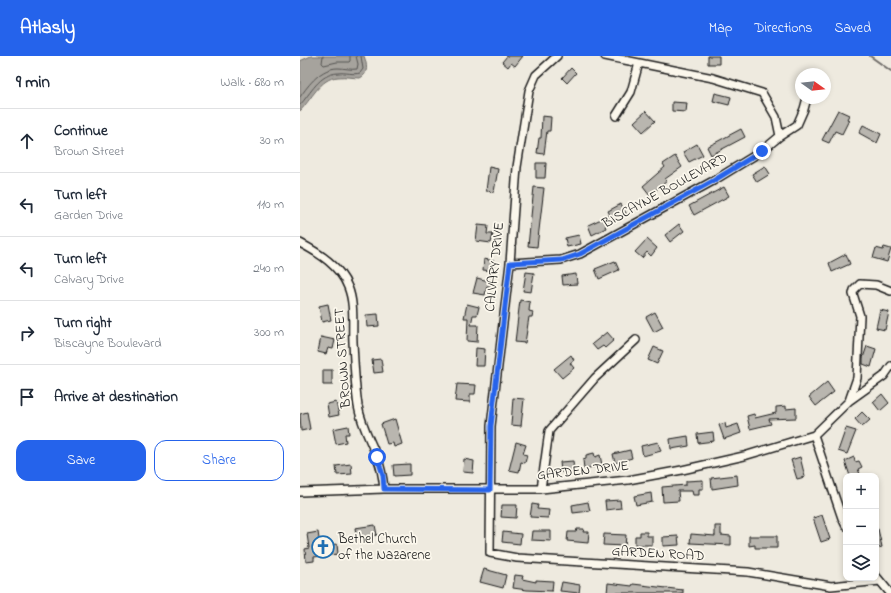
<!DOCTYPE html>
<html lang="en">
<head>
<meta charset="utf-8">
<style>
	:root { --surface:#fff; --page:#f2f2f3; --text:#1f2937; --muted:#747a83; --line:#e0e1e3; --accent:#2563eb }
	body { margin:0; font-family:"Indie Flower",sans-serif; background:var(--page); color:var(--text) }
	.controls { position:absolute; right:12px; bottom:12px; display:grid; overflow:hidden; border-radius:8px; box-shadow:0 2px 6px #0003 }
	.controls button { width:36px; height:36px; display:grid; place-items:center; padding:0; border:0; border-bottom:1px solid var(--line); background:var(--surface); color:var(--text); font:20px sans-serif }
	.compass { position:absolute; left:495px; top:12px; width:36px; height:36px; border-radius:50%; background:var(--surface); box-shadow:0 2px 6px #0003; rotate:105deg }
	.stop { position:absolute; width:12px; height:12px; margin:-9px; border:3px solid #2563eb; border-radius:50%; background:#fff }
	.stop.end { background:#2563eb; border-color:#fff; box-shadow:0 1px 4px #0008 }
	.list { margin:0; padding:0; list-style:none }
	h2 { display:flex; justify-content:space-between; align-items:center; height:52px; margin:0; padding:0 16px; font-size:17px }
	h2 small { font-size:13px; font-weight:400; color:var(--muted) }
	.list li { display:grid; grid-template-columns:26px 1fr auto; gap:12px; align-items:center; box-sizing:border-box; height:64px; padding:0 16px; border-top:1px solid var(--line) }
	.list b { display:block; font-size:15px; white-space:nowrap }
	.list p { margin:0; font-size:13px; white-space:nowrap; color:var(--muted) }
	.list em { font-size:13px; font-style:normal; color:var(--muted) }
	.actions { display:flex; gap:8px; padding:12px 16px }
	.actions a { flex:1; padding:9px 0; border:1px solid var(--accent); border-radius:12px; text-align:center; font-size:14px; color:var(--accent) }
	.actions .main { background:var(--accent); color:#fff }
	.icon { flex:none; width:22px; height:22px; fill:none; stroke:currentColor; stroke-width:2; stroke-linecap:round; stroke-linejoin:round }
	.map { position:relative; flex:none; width:591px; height:537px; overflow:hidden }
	header { display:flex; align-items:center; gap:24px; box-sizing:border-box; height:56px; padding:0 20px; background:var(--accent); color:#fff }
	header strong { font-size:19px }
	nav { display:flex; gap:22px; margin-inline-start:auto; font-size:14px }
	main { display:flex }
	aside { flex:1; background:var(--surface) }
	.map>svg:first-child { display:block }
</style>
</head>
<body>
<header>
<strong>Atlasly</strong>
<nav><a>Map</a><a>Directions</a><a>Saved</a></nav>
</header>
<main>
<aside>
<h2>9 min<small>Walk · 680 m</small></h2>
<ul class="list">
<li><svg class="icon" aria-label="ahead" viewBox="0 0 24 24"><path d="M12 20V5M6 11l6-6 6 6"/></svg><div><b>Continue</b><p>Brown Street</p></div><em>30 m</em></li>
<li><svg class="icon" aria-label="left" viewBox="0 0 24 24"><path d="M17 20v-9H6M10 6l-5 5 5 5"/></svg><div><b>Turn left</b><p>Garden Drive</p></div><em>110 m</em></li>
<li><svg class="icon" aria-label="left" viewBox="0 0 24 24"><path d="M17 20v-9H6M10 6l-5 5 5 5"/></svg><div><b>Turn left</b><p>Calvary Drive</p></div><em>240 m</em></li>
<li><svg class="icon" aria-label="right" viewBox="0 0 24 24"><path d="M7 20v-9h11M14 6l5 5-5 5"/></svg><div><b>Turn right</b><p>Biscayne Boulevard</p></div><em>300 m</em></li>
<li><svg class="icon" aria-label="arrive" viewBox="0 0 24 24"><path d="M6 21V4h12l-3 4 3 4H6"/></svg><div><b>Arrive at destination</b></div></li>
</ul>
<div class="actions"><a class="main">Save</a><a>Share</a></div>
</aside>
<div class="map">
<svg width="591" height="537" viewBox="0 0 591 537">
	<rect width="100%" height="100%" fill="#eeeadf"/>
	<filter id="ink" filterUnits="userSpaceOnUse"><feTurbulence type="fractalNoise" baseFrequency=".025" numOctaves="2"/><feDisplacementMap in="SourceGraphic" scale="8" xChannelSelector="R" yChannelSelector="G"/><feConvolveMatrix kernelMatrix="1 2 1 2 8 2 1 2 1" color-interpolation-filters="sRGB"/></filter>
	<g filter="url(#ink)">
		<path fill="#a6a39d" stroke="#6f6d69" d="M11,0H64C67,8 69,18 60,22C53,22 46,20 38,21C20,22 11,44 0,55V5Z"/>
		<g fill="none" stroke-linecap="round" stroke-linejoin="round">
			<path stroke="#535250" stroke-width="1" d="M23,0L22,7L24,9L37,6H49L50,5V0
				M0,41C9,28 21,12 38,12C44,12 51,14 57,13L58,8L56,0
				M0,49C11,37 19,18 38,17C46,16 53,19 60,17L63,13L61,0"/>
			<path stroke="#6f6d69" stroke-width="2" d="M570,0L591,15"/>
		</g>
		<path fill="#b9b6af" stroke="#1c1c1c" d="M207,0H223L215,10L211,7L208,11L202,6Z
			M408,0H419V8H408Z
			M271,12L276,17L267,27L262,22Z
			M415,37L431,41L429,49L413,45Z
			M372,46L387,47L386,56L372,55Z
			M538,54L549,59L547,63L549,64L542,78L535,75L529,87L522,84Z
			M346,55L355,65L343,76L334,66Z
			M242,60L251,61L250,75H247L244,98L237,97L239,82H241Z
			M563,69L581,78L577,87L559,77Z
			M441,73L445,81L411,99L407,91Z
			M397,88L403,99L389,106L383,96Z
			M375,100L382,111L365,123L367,125L350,139L343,130L365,111L363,108Z
			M236,107H246L245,122H236Z
			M465,110L470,118L457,126L452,118Z
			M189,111L198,113L194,136L186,135Z
			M234,131L244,132L237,191L228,190Z
			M424,131L429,140L394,159L389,150Z
			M321,148L327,159L305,170L306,172L292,179L288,169L310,159L308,155Z
			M379,168L384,175L370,186L365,179Z
			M178,169L188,170L187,178H193L191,187L176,185Z
			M279,179L281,188L267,191L265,182Z
			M347,183L357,192L351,200L347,196L342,202L335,196Z
			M584,191L591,193L587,206L573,202L576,192L583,194Z
			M546,198L550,208L532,216L529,207Z
			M184,203L194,205L193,215L183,214Z
			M315,205L319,214L299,223L295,213Z
			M226,216L234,217L231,236L223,235Z
			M276,218L277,228L263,229L262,220Z
			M177,222L192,226L191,231L187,230L185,239L173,237Z
			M220,244L230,246L229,255L233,256L232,261H229L225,287L215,286Z
			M28,248L31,264L22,266L19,250Z
			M167,248L179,251L177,259H173L171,269H178L177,286L167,285L168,262H164Z
			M580,254L589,256L585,274L576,272Z
			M355,256L363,271L354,276L346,261Z
			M78,258L79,270L67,271L66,259Z
			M307,276L314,284L305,292L303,290L297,294L292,288Z
			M21,281L35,284L33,293L28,292L26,298L18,296Z
			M567,290L576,293L571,311L563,308V302Z
			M354,291L363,295L357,308L348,304Z
			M176,292L185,293L184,310H175Z
			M271,299L274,304L270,307L274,312L262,322L254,313Z
			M81,303L83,316L74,317L72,304Z
			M23,314H32V329H23Z
			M527,326L534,336L516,350L509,341Z
			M157,328L176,329L175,338H170V346L155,345Z
			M582,338L589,347L580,355L573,346Z
			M213,342L224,343L221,370L211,369Z
			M36,346L39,359L29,361L27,348Z
			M486,350V353L496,352V362L469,363L471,368L450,373L447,360L454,358L455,362L476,357V351Z
			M7,356L10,373L1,375L0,358Z
			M562,356L570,364L562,371L555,363Z
			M95,363L102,388L94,391L93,387L87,388L81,368Z
			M425,367L426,372L438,368L441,377L424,383L419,369Z
			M48,370L49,378H45L46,386L36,388L33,373Z
			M546,372L556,375L547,398L538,395Z
			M413,376L414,385L398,387L397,378Z
			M388,380L389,390L371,393L370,383Z
			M216,386L226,389L223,398L227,399L225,407L221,406L219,416L209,414Z
			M358,386L361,395L343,400L341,390Z
			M330,394L332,402L315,407L313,398Z
			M294,397L295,401L300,399L302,409L284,413L283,404L286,403V399Z
			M500,401L505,421L497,423L491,404Z
			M554,401L555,406L559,405L562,411L558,413L560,418L550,420L545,405Z
			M164,403L174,405L173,417L163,416Z
			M273,405L274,416H261L260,406Z
			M51,408L52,418L37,419L36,410Z
			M110,408V419L94,420L93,409Z
			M437,419L438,429L412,433L411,422Z
			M403,424V433H399V439H393L392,435H378L379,445L363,446L362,431L386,429V425Z
			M351,437L352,446L336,449L334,440Z
			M320,444L321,452L306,454L305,445Z
			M288,446L290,455L273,457L272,449Z
			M232,448L238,449L237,453L249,454L248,462L230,461Z
			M202,449H217L216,462L201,461Z
			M522,459L530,483L521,486L513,462Z
			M75,469L77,479L57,483L55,472Z
			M415,470H421V479L431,480V489L390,487L391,478L415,480Z
			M277,473H284L283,476H289L288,487L267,485L268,476H276Z
			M576,473H578L582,491L576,493Z
			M232,475H251V485L231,484Z
			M18,476L20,490L37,488L38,498L14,501V505L6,506L5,493L9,492L7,478Z
			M203,476L221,478L220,488L202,486Z
			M340,476H347V480H352V489H335V480H340Z
			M304,478L326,479L325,490L303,489Z
			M378,480L379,489L363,490V481Z
			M449,480H477V492H455V489L449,490Z
			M184,513L206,519L203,532L180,526Z
			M215,519L223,520L222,523L236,526V524L253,525L252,535L227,534L213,532Z
			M262,526L280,529L279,537L260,535Z
			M308,527L332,530L333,528L383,534V537H307Z"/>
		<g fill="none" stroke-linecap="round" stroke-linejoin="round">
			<g stroke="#1c1c1c" stroke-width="10">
				<path id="minor" d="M257,0L236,19L229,35L217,111L210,207L191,370L190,497L217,502L448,516L531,530L580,525
					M305,0L413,22L462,37L476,61L480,80
					M316,60L331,36L339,7
					M0,187C19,197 40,210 48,231C55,248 52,268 53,286C54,307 55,329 58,350C61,368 70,384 77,401C81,411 83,422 84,433
					M210,207L261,204L280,198L413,125L462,95L480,80L497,69L504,53L507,42
					M591,235L576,229L560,228L554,234L553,238L560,260L557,322L549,345L584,320L591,310
					M514,379L542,462L546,470
					M241,433L249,375L295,322L336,284
					M0,436L84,433H241L328,424L382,414L444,400L514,379L549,345
					M576,520L590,537"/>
			</g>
			<use href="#minor" stroke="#fbf7ec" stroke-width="7"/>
		</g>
	</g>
	<g fill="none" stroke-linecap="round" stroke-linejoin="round" filter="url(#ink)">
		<path stroke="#2563eb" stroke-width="5" d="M77,401L83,419L84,433L190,434L191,370L210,207L262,204L280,198L413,125L462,95"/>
	</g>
	<defs>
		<g id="church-ring" transform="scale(1.15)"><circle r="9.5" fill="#fbf7ec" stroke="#1f6fb2" stroke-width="1.5"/><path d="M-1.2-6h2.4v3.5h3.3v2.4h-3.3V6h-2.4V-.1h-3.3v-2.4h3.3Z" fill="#1f6fb2"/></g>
	</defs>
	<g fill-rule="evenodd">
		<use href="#church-ring" x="23" y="491"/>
	</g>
	<g text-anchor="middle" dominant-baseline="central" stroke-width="3.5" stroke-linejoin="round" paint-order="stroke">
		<g font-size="14" fill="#1c1c1c" stroke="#fbf7ec">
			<text transform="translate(365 135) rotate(-29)">BISCAYNE BOULEVARD</text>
			<text transform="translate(195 211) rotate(-84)">CALVARY DRIVE</text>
			<text transform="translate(43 302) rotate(-94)">BROWN STREET</text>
			<text transform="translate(283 415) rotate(-6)">GARDEN DRIVE</text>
			<text transform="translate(358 498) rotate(3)">GARDEN ROAD</text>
		</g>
		<g font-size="14" fill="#1c1c1c" stroke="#fbf7ec" text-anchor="start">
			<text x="38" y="483">Bethel Church<tspan x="38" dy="16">of the Nazarene</tspan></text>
		</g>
	</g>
</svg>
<div class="controls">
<button>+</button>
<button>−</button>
<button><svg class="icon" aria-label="layers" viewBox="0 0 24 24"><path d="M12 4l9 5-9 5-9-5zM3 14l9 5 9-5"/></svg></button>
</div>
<svg class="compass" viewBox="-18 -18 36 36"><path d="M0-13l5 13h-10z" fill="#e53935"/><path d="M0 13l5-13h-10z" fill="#747a83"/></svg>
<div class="stop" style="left:77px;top:401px"></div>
<div class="stop end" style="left:462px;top:95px"></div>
</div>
</main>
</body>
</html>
